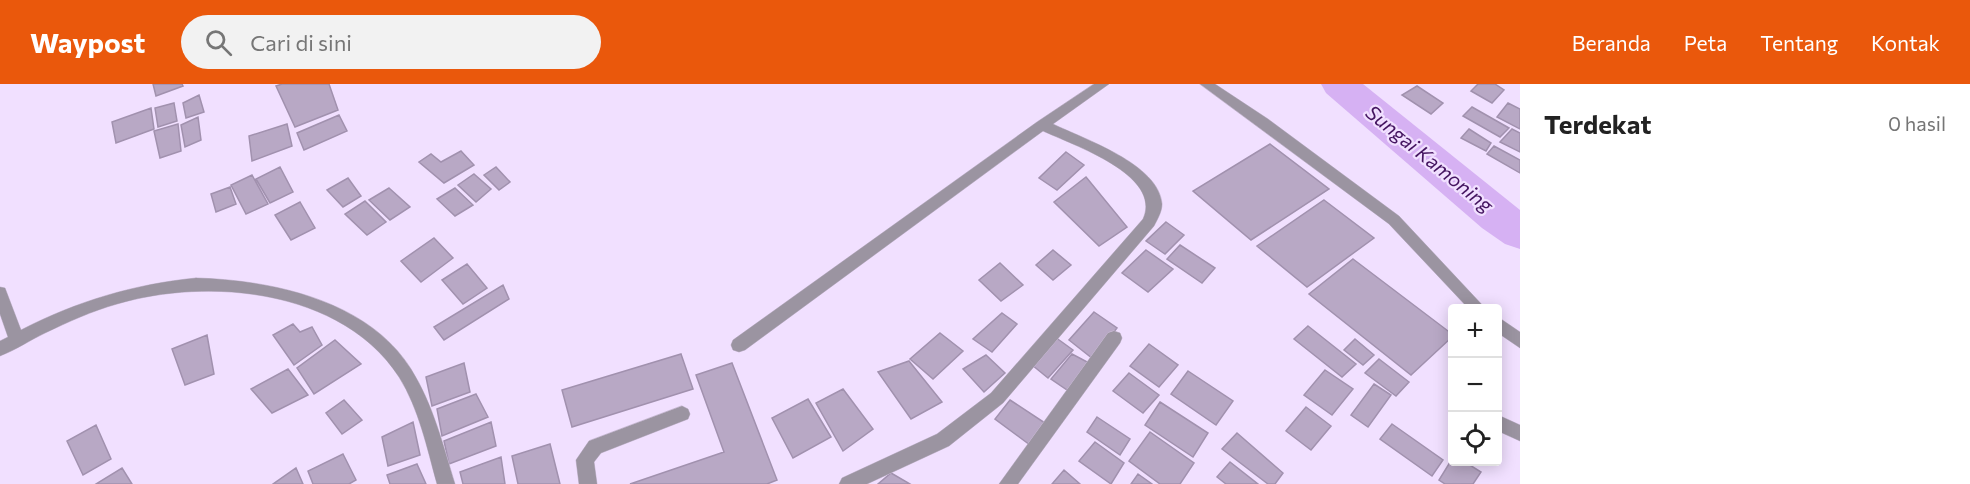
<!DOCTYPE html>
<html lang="id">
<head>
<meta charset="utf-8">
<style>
	:root { --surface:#fff; --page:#f2f2f2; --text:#222; --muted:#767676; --line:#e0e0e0; --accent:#ea580c }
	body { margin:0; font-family:Commissioner,sans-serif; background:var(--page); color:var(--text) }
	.controls { position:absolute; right:18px; bottom:18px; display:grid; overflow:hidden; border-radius:6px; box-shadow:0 3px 15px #0003 }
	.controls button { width:54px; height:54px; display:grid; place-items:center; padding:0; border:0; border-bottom:2px solid var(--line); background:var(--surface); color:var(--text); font:30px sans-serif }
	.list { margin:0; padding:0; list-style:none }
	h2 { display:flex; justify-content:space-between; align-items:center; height:78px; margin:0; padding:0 24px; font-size:26px }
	h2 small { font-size:20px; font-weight:400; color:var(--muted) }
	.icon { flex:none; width:33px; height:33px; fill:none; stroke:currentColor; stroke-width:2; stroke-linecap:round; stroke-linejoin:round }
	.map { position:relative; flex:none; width:1520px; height:400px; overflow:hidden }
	header { display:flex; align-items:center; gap:36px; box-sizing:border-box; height:84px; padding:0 30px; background:var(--accent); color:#fff }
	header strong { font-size:28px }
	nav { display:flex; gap:33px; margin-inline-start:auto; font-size:21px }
	.search { width:420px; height:54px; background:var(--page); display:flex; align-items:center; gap:15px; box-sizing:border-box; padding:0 21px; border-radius:33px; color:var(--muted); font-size:22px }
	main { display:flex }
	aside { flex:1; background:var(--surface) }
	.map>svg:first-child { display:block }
</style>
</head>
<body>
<header>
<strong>Waypost</strong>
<div class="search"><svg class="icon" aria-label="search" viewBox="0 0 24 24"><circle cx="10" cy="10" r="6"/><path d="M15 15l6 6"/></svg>Cari di sini</div>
<nav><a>Beranda</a><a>Peta</a><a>Tentang</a><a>Kontak</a></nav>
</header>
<main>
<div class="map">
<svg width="1520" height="400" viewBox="0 0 1520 400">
	<rect width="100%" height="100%" fill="#f1e0ff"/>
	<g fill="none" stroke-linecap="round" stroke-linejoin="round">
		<path fill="#d6b1f3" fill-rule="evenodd" d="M1321,0H1363L1520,126V165L1505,160L1482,144L1326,9Z"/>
	</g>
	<path fill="#b8a8c5" stroke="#a191ae" stroke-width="1.5" d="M153,0H182L183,2L156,12Z
		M282,0H329L338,26L295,43L276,2Z
		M1478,0H1495L1504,6L1492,19L1471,7Z
		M1417,2L1443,19L1431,30L1402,11Z
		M199,11L204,28L186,34L183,19Z
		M174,19L177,37L158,43L155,24Z
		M1508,19L1520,25V45L1497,33Z
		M1472,23L1509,44L1500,53L1463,32Z
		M151,24L154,45L116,59L112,38Z
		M339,31L347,47L304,66L297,49Z
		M198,33L201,56L185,63L181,41Z
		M178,40L181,67L160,74L154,47Z
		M287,40L292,62L252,77L249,52Z
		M1469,45L1491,59L1486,67L1461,54Z
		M1512,45L1520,49V68L1500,58Z
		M1270,60L1329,105L1251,156L1193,107Z
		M1494,62L1520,76V89L1487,70Z
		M461,67L474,81L444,99L419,78L431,70L441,78Z
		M1066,68L1084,81L1057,106L1039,94Z
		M280,83L293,108L270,119L256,95Z
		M496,83L510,98L499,106L484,91Z
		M474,90L491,105L476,118L458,101Z
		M252,91L268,120L246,130L231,101Z
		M1086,93L1127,143L1099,162L1054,118Z
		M348,94L361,112L343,123L327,106Z
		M230,103L236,120L216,128L211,110Z
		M389,104L410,123L390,136L369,116Z
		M455,104L473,121L455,132L437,115Z
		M1324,116L1374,154L1307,203L1257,162Z
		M365,117L386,138L367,151L345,130Z
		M300,118L315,144L291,156L275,131Z
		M1166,138L1184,151L1165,170L1146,157Z
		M434,154L453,174L421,198L401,177Z
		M1180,161L1215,184L1202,199L1167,175Z
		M1053,166L1071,181L1053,196L1036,181Z
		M1146,166L1173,185L1148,208L1122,189Z
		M1353,175L1452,250V253L1411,291L1309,210Z
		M1000,179L1023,201L1001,217L979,196Z
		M467,180L487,204L463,220L442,196Z
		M503,201L509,215L444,256L434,243Z
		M1094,228L1117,244L1093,275L1069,256Z
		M1002,229L1017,240L992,268L973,255Z
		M293,240L300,248L312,243L322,261L294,281L273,251Z
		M1308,242L1356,280L1342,293L1294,255Z
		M940,249L963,267L933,295L910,275Z
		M207,251L214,290L185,301L172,265Z
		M1055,253L1073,266L1048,294L1032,281Z
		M1355,255L1374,271L1363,281L1344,266Z
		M335,256L361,280L314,310L297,284Z
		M1149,260L1178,281L1159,303L1130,282Z
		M681,270L693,305L572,343L562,306Z
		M1072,270L1091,280L1070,308L1051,295Z
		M986,271L1005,289L984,308L963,285Z
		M1379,275L1409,298L1396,312L1365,289Z
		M909,277L942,318L911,335L878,288Z
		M464,279L470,308L432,322L426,293Z
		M732,279L777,396L767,400H630L724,368L696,291Z
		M288,285L308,311L272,329L251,305Z
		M1325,286L1353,305L1332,331L1304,311Z
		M1188,287L1233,317L1216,341L1171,310Z
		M1129,289L1159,311L1143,329L1113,307Z
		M1374,300L1391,311L1368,343L1351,331Z
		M843,305L873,345L843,367L816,319Z
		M476,310L488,333L442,352L437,325Z
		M808,315L831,353L793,374L772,334Z
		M344,316L362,336L342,350L326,329Z
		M1010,316L1045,339L1030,361L995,335Z
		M1160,318L1208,349L1193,373L1145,341Z
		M1306,323L1331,342L1311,366L1286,347Z
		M1097,333L1130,355L1120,371L1087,348Z
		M413,338L420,371L388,382L382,353Z
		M491,338L496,362L449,380L444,357Z
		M1392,340L1443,376L1432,392L1380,355Z
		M96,341L111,375L83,391L67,357Z
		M1150,348L1194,379L1180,400H1160L1129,377Z
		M1237,349L1283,389L1275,400H1268L1222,365Z
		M1095,358L1124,379L1111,400L1079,377Z
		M550,360L560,400H518L512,372Z
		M343,370L356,396L349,400H313L308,387Z
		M501,373L505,400H463L460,388Z
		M1452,375V378H1465L1481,388L1473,400H1445L1439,396Z
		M1230,378L1258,400H1226L1217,393Z
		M417,380L426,400H390L387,391Z
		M122,384L132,400H96Z
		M296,384L303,400H273Z
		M1064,386L1080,400H1052Z
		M891,389L910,400H878Z
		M1138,390L1152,400H1131Z"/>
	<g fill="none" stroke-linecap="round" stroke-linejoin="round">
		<g stroke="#cbbcd7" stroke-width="1">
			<path id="minor" d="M1094,0H1109L1053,40C1084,55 1159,80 1162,120C1162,128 1157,136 1154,142L1003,319L949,362L867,400H839L842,394L937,350L991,309L1143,135C1163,91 1073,61 1043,47L745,266L739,268L733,266L731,261L733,256L1037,38Z
				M1200,0H1215L1268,35L1399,132L1486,225H1469L1389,140Z
				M196,194C271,196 368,216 411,285C433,320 443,361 455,400H437C427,364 419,325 399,293C342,205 208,193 117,220C92,227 68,238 45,249C30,256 16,266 0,272V257L8,253L0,230V203L5,204L21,246C77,217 135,200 196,194Z
				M1498,233L1520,248V264L1498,249Z
				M1114,247L1120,249L1122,254L1120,259L1018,400H999L1108,249Z
				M682,322L688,325L690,330L688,335L601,369L594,378L597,400H579L576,376L589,357Z
				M1498,331L1520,341V357L1498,347Z"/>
		</g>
		<use href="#minor" fill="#9b94a1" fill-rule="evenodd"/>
	</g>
	<g text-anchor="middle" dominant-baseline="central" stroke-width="4.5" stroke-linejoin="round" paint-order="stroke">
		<g font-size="20" font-style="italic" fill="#441460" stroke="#f1e0ff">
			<text transform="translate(1430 74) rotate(39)">Sungai Kamoning</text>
		</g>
	</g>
</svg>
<div class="controls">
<button>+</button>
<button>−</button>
<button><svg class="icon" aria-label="locate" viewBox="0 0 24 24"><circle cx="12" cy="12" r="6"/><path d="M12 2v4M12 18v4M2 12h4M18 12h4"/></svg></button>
</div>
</div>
<aside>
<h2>Terdekat<small>0 hasil</small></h2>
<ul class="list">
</ul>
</aside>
</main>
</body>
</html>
